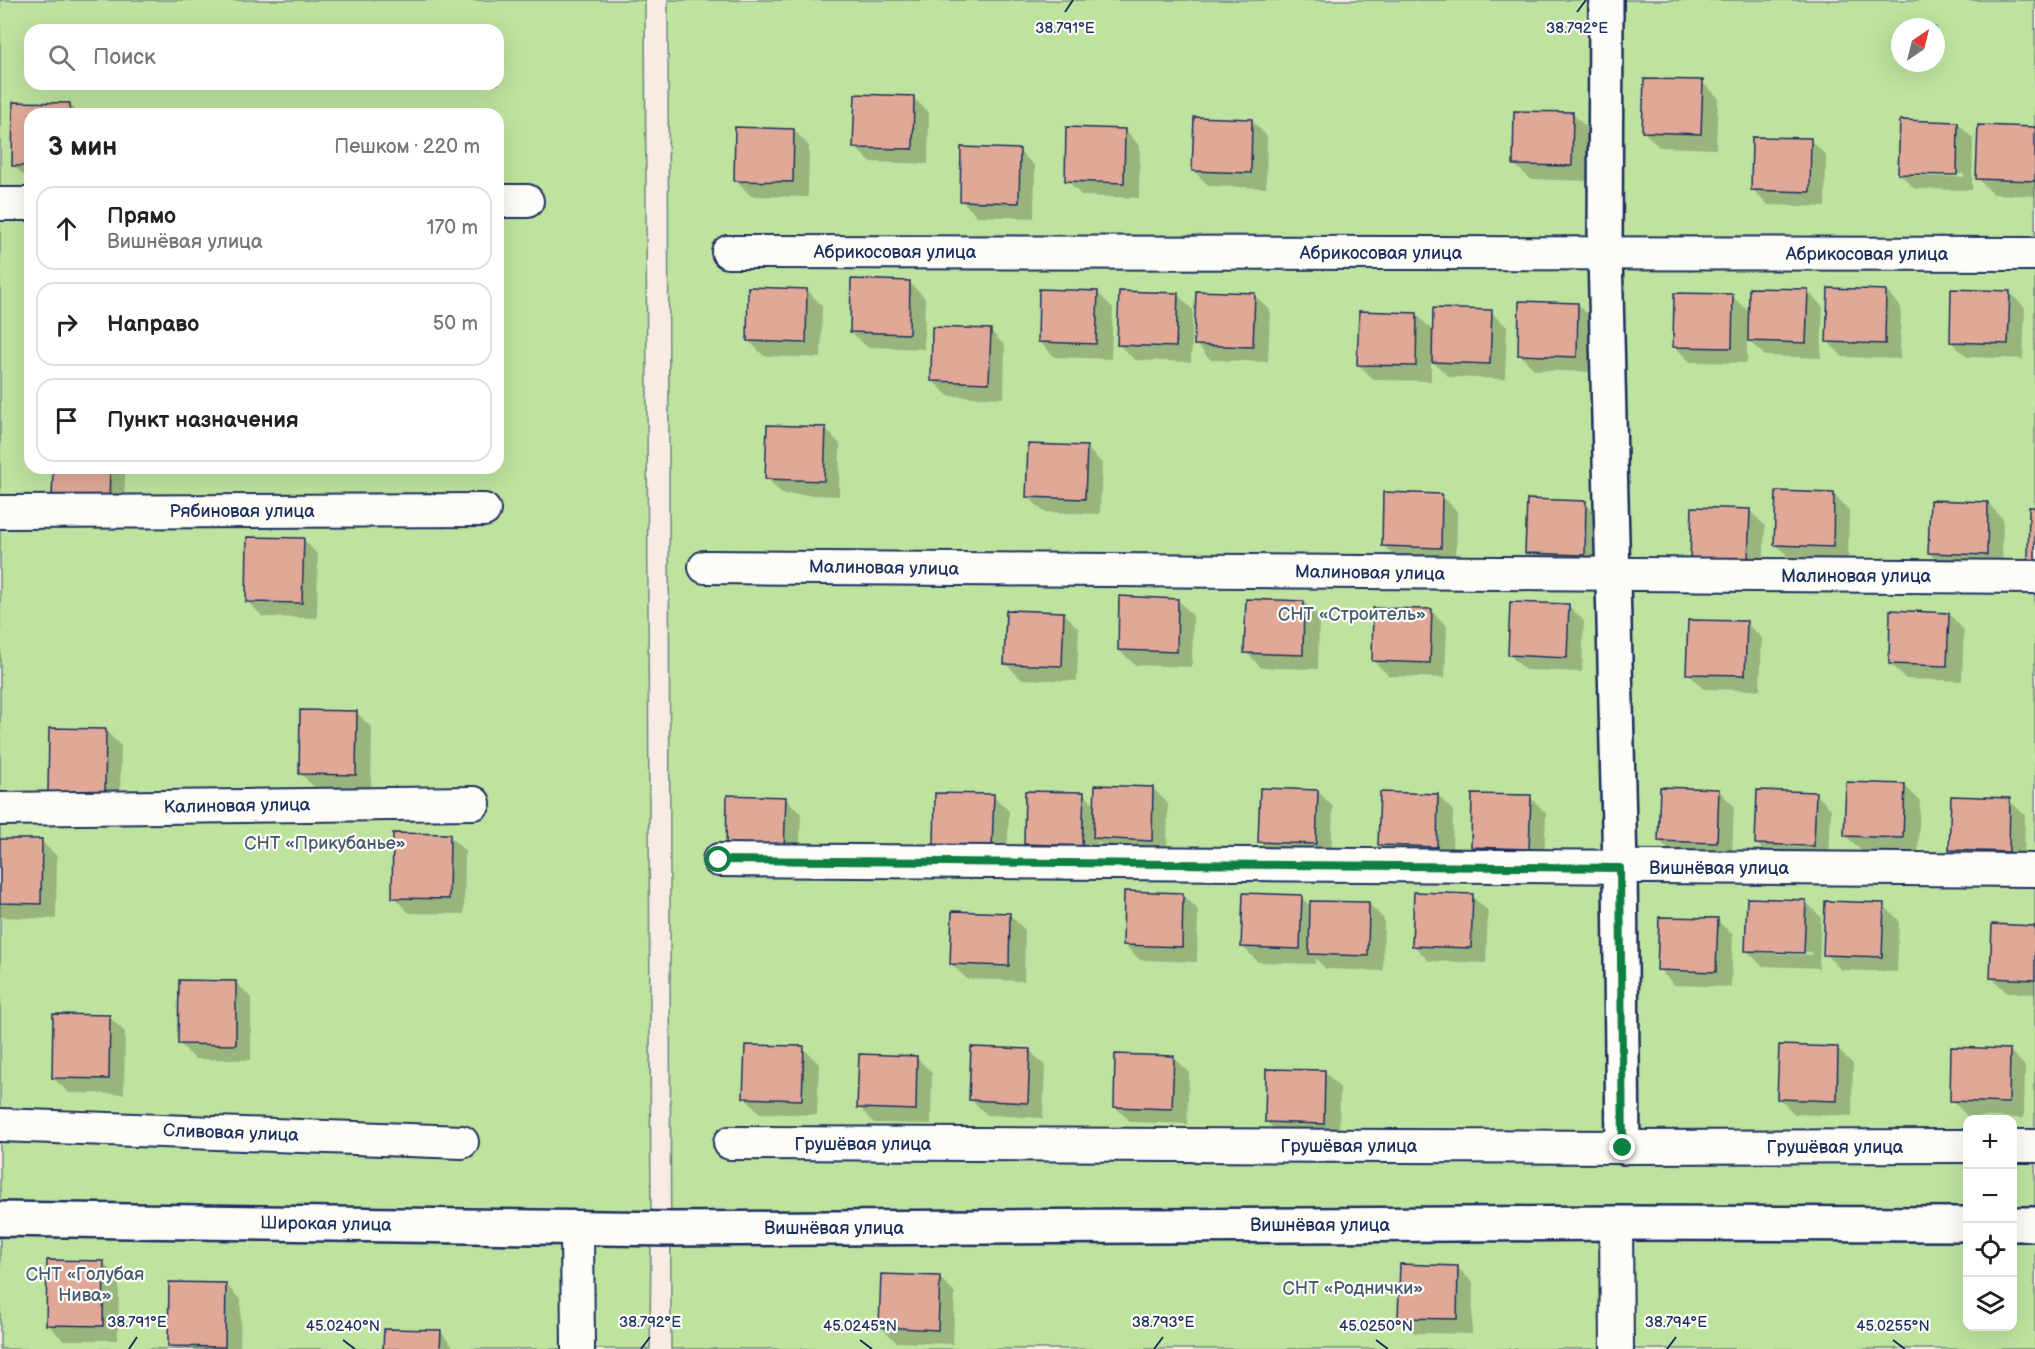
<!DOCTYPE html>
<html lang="ru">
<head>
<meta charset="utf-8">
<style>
	:root { --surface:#fff; --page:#f2f2f2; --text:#222; --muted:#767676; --line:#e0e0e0 }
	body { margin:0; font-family:"Balsamiq Sans",sans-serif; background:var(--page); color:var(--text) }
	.controls { position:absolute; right:18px; bottom:18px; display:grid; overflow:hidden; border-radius:12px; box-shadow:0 6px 24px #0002 }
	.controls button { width:54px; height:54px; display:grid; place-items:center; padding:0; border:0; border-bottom:2px solid var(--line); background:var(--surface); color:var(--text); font:30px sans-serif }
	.compass { position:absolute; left:1891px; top:18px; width:54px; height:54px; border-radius:50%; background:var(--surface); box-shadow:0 6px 24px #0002; rotate:35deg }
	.stop { position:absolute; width:18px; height:18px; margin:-14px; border:4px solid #0b8043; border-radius:50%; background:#fff }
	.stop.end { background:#0b8043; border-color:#fff; box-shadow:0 2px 6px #0008 }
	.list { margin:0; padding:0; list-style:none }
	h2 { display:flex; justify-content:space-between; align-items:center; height:78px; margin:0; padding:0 24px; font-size:26px }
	h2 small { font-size:20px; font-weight:400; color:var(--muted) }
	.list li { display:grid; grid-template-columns:39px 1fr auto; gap:18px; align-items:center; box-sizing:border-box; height:84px; margin:0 12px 12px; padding:0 12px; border:2px solid var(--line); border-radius:18px }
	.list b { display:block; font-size:22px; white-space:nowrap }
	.list p { margin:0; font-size:20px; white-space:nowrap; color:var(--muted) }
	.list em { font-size:20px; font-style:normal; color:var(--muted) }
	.icon { flex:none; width:33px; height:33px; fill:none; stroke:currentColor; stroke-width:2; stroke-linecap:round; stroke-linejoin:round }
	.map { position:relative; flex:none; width:2035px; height:1349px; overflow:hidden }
	.search { position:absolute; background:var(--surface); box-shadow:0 6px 24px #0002; left:24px; top:24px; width:480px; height:66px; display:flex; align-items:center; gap:15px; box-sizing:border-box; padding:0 21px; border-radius:18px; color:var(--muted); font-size:22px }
	.panel { position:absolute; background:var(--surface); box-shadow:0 6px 24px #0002; left:24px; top:108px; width:480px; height:366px; border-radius:18px }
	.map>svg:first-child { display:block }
</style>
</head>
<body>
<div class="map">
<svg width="2035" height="1349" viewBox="0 0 2035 1349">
	<rect width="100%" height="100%" fill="#f7ebe4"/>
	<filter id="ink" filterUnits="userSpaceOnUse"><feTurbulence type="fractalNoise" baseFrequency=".0167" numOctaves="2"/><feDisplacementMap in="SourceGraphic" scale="12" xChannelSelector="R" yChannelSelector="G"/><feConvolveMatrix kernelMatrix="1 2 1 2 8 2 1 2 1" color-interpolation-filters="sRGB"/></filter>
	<g filter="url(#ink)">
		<path fill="#bee39e" stroke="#6c897e" stroke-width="1.5" fill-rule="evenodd" d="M0,0H645L651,1228L650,1349H0ZM30,30H498V84H30ZM30,114H498V468H30Z
			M668,0H2035V1349H671ZM1900,27H1936V63H1900ZM1968,1120H2012V1326H1968Z"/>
		<path fill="#0003" fill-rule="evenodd" d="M1702,82L1718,97L1716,149L1659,147L1644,132Z
			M913,97L929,113L928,164L870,162L855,147Z
			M14,103L70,104L79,114H30V181L14,166Z
			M1573,114L1588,129L1587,181L1530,179L1514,164Z
			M1252,121L1267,136L1266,188L1209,186L1194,171Z
			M1958,123L1973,139L1972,190L1915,189L1899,173ZM1913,173L1964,174V177L1913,176Z
			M2035,129V196L1993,194L1978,179Z
			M794,130L809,146L808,197L751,196L735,180Z
			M1125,130L1140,146L1139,198L1082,196L1067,180Z
			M1810,140L1826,155L1825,207L1768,205L1752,189Z
			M1019,151L1035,166L1034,218L977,216L961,200Z
			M909,282L925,298L924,349L867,347L851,332Z
			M807,290L822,306L821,358L764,356L748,340Z
			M1807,291L1823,307L1821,358L1765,356L1747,339V363L1690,362L1674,346L1732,296L1750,313Z
			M1886,291L1901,307L1900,359L1843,357L1827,341Z
			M1097,292L1113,308L1111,359L1055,357L1039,342Z
			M2009,292L2025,308L2023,359L1967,357L1951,342Z
			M1177,294L1193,310L1191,362L1135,360L1119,345Z
			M1254,295L1270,310L1268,362L1211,360L1196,344Z
			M1578,304L1593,320L1592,372L1535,370L1519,354Z
			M1491,312L1507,327L1505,379L1449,377L1431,360V381L1374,380L1358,364L1417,315L1434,332Z
			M990,330L1005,346L1004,398L948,396L932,380Z
			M825,428L840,444L839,496L782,494L767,478Z
			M1086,447L1102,463L1100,514L1044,512L1028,497Z
			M54,468H125L124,518Z
			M1441,495L1457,511L1456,563L1399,561L1383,545Z
			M1834,495L1849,510L1848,562L1791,560L1776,544Z
			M1585,503L1600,518L1599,570L1542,568L1527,552Z
			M1988,503L2003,519L2002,570L1945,568L1929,553Z
			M1749,510L1765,526L1763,577L1707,575Z
			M303,539L318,555L317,618L263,617L247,601Z
			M1178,600L1193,616L1192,667L1135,665L1119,650Z
			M1304,602L1319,618L1318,669L1261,668L1246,652Z
			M1568,605L1584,621L1582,672L1525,670L1510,655Z
			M1431,611L1447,626L1445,678L1389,676L1373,660Z
			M1064,613L1079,629L1077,681L1021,679L1005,663Z
			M1949,614L1964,630L1962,681L1906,679L1890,664Z
			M1746,623L1762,638L1760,690L1703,689L1688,673Z
			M356,712L372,728L371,790L316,789L301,774Z
			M105,730L121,746L120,808L65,807L49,791Z
			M1904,785L1920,801L1918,853L1861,851L1845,835Z
			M1153,788L1168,804L1167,855L1110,853L1098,841L1097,861L1041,859L1025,843L1084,794L1096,806Z
			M1718,790L1734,806L1732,857L1675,856L1659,840Z
			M1318,791L1333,807L1331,859L1275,857L1259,841Z
			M1815,793L1831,809L1829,861L1772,859L1757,844Z
			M1438,795L1453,811L1452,862L1395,860L1379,845Z
			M993,796L1009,811L1007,863L935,845Z
			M1530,797L1546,813L1544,864L1488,862L1472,847Z
			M785,798L801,814L799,866L743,864Z
			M2009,800L2025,815L2024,866L1966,865L1951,849Z
			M449,836L465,851L464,914L409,913L394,897Z
			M0,840L41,841L57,856L56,919L0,917Z
			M1183,894L1198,910L1197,962L1140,960L1124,945Z
			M1472,896L1488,911L1486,963L1429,961L1414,946Z
			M1301,897L1312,908L1369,904L1384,919L1383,971L1326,969L1315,958V964L1258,962L1243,947Z
			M1805,901L1821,917L1819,968L1762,966L1747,951ZM1761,950L1812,952V955L1761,953Z
			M1883,905L1899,920L1897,972L1841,970L1825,954Z
			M1009,914L1025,930L1024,981L967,979L951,964Z
			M1717,920L1733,935L1731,987L1674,985L1659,969Z
			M2035,927V994L2007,993L1992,978Z
			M236,982L251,998V1060L195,1059L180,1044Z
			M109,1017L125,1032L124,1094L69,1093L53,1078Z
			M803,1048L819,1064L817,1115L760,1113L745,1098Z
			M1837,1049L1853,1064L1852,1116L1794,1114L1779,1098Z
			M1029,1050L1045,1066L1043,1118L987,1115L971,1100Z
			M2009,1050L2025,1066L2024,1118L1967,1116L1952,1100Z
			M1173,1057L1189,1073L1187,1124L1131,1122L1115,1107Z
			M917,1058L932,1073L931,1124L874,1123L859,1107Z
			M1325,1072L1340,1088L1339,1139L1282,1137L1267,1122Z
			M103,1263L119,1278L118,1340H63L48,1324Z
			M1458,1268L1473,1283L1472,1334L1415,1333L1399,1317Z
			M939,1277L955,1293L953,1344L896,1342L881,1327Z
			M225,1284L241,1300L240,1349H173L169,1346Z
			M440,1331L455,1349H385Z"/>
		<path fill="#e0a997" stroke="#1b2f5e" stroke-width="1.5" d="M1644,79L1703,80L1701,134L1642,132Z
			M855,94L914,96L913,149L853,148Z
			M13,102L70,103V114H30V166H12Z
			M1514,111L1573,112L1572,166L1513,165Z
			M1194,117L1252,119L1251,173L1192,171Z
			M1900,120L1958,122L1957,175L1898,174Z
			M1978,125L2035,127V181L1976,179Z
			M735,127L794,129L793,182L734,181Z
			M1066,127L1125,129L1124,183L1065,181Z
			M1752,137L1811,138L1810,192L1751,190Z
			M961,147L1020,149L1019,203L960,201Z
			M851,279L910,281L909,334L850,332Z
			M748,287L807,289L806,343L747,341Z
			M1749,288L1808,289L1806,343L1748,341Z
			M1828,288L1886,290L1885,344L1826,342Z
			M1039,289L1098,291L1096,344L1038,342Z
			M1951,289L2010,291L2008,344L1950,342Z
			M1119,291L1178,293L1176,347L1117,345Z
			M1196,291L1255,293L1253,347L1194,345Z
			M1674,293L1733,294L1732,348L1673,347Z
			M1519,301L1578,303L1577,357L1518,355Z
			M1433,308L1492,310L1490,364L1432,362Z
			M1359,311L1417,313L1416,366L1357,365Z
			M932,327L991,329L989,383L931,381Z
			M767,425L826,427L824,481L765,479Z
			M1028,444L1087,446L1085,499L1026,497Z
			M53,468H110L109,503L52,502Z
			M1776,491L1834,493L1833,547L1774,545Z
			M1383,492L1442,494L1441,548L1382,546Z
			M1527,499L1586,501L1585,555L1525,553Z
			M1930,500L1988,502L1987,555L1928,553Z
			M1692,507L1750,509L1748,562L1690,560Z
			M2029,507H2035V561L2028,560Z
			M247,537L304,538L302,603L246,602Z
			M1119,596L1178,599L1177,652L1118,650Z
			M1246,599L1304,601L1303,655L1244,653Z
			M1510,602L1569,604L1567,658L1508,655Z
			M1373,608L1432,609L1430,663L1372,661Z
			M1006,610L1064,612L1062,666L1004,664Z
			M1890,610L1949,613L1947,666L1889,664Z
			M1688,620L1747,621L1745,675L1686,674Z
			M300,710L357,711L356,775L299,774Z
			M49,728L106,729L105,793L48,792Z
			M1846,782L1905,784L1903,838L1844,836Z
			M1095,785L1153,787L1152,841L1093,838Z
			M1660,787L1719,789L1717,843L1658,841Z
			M1260,788L1318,790L1316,844L1258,842Z
			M1757,790L1816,792L1814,846L1755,844Z
			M1025,791L1084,792L1082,846L1024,844Z
			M1380,792L1438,794L1437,847L1378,845Z
			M935,793L994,794L992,848L934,846Z
			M1472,794L1531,795L1529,849L1471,847Z
			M727,795L786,797L784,851L726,849Z
			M1951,796L2010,798L2009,852L1949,850Z
			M393,833L450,834L449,899L392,898Z
			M0,839H42L41,904L0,903Z
			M1124,891L1183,893L1182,947L1123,945Z
			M1414,892L1473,894L1471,948L1412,946Z
			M1243,893L1302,895L1300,949L1241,947Z
			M1747,898L1806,900L1804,953L1745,951Z
			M1310,901L1369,902L1368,956L1309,954Z
			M1825,901L1884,903L1882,957L1823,955Z
			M952,911L1010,913L1009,966L950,964Z
			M1659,917L1718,918L1716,972L1657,970Z
			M1992,924L2035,926V980L1990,978Z
			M179,980L236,981V1045L178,1044Z
			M53,1014L110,1015L109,1079L52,1078Z
			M745,1045L804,1046L802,1100L743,1098Z
			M1779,1045L1838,1047L1837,1101L1777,1099Z
			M971,1047L1030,1049L1028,1103L969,1100Z
			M1951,1047L2010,1049L2009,1103L1950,1101Z
			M859,1054L917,1056L916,1110L857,1108Z
			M1115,1054L1174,1056L1172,1109L1114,1107Z
			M1266,1069L1325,1070L1324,1124L1265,1122Z
			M47,1260L104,1261L103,1326L46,1325Z
			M1400,1264L1458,1266L1457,1319L1398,1318Z
			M881,1274L940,1276L938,1330L879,1327Z
			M169,1282L226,1283L225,1347L168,1346Z
			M384,1329L441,1330L440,1349H383Z"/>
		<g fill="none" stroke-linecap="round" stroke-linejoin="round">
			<g stroke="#1b2f5e" stroke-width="36">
				<path id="street" d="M498,201H527
					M0,204H30
					M728,252L2035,254
					M0,512L484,510
					M705,567L2035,577
					M0,809L474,803
					M719,860L2035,870
					M0,1125L462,1142
					M730,1143L1623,1147L1968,1146
					M2012,1146H2035
					M1616,1223L1617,1349
					M577,1227L578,1349"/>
			</g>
			<g stroke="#1b2f5e" stroke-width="38">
				<path id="secondary" d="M1606,0L1605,254L1620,868L1623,1147
					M0,1219L672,1229L1616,1223L1968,1224
					M2012,1224H2035"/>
			</g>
			<use href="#street" stroke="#fdfcf7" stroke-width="32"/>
			<use href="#secondary" stroke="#fdfcf7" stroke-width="33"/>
		</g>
	</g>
	<g fill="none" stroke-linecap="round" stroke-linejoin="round" filter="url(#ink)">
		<path stroke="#0b8043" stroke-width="8" d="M719,860L1620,868L1623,1148"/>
	</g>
	<path fill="none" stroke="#1b2f5e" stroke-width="2" d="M1065,12L1073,0M1577,12L1586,0M343,1340L355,1349M860,1340L872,1349M1376,1340L1388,1349M1893,1340L1905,1349M129,1349L137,1337M641,1349L650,1337M1154,1349L1163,1337M1667,1349L1676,1337"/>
	<g text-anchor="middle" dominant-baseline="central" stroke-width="4.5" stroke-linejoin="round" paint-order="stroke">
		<g font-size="18" fill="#1b2f5e" stroke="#fdfcf7">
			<text x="895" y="252">Абрикосовая улица</text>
			<text x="1381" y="253">Абрикосовая улица</text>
			<text x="1867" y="254">Абрикосовая улица</text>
			<text x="242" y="511">Рябиновая улица</text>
			<text transform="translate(884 568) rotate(1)">Малиновая улица</text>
			<text transform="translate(1370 573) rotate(1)">Малиновая улица</text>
			<text x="1856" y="576">Малиновая улица</text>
			<text transform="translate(237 806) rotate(-1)">Калиновая улица</text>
			<text x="1719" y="868">Вишнёвая улица</text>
			<text transform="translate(231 1133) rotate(2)">Сливовая улица</text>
			<text x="863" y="1144">Грушёвая улица</text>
			<text x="1349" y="1146">Грушёвая улица</text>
			<text x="1835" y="1147">Грушёвая улица</text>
			<text transform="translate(326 1224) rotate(1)">Широкая улица</text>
			<text x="1320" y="1225">Вишнёвая улица</text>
			<text x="834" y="1228">Вишнёвая улица</text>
		</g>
		<g font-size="18" fill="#445c6e" stroke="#fdfcf7">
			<text x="1352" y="614">СНТ «Строитель»</text>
			<text x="325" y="843">СНТ «Прикубанье»</text>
			<text x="85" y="1274">СНТ «Голубая<tspan x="85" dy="21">Нива»</tspan></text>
			<text x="1353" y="1288">СНТ «Роднички»</text>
		</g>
	</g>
	<g font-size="15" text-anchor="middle" fill="#1b2f5e" stroke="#fdfcf7" stroke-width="4.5" stroke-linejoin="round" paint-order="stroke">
		<text x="1065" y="33">38.791°E</text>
		<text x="1577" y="33">38.792°E</text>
		<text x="137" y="1327">38.791°E</text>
		<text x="650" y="1327">38.792°E</text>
		<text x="1163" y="1327">38.793°E</text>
		<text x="1676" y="1327">38.794°E</text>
		<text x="343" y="1331">45.0240°N</text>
		<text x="860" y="1331">45.0245°N</text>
		<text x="1376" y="1331">45.0250°N</text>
		<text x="1893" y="1331">45.0255°N</text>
	</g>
</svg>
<div class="controls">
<button>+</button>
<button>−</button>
<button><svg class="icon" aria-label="locate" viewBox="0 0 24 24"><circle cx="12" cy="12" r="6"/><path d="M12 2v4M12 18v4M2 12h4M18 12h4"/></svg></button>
<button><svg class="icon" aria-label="layers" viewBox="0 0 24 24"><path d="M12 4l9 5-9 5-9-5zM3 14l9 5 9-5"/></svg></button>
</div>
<svg class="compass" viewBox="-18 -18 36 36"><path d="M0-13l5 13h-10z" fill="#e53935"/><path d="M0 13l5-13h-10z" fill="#767676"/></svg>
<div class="stop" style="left:719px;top:860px"></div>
<div class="stop end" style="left:1623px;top:1148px"></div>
<div class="search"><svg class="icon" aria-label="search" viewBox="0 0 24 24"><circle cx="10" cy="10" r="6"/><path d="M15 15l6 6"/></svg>Поиск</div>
<section class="panel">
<h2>3 мин<small>Пешком · 220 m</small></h2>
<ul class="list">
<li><svg class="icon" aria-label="ahead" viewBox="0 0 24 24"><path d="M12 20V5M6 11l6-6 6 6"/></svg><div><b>Прямо</b><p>Вишнёвая улица</p></div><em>170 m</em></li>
<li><svg class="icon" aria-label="right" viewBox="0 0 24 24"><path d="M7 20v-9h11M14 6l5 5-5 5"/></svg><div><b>Направо</b></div><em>50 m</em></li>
<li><svg class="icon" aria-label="arrive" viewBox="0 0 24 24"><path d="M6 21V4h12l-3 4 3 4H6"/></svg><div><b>Пункт назначения</b></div></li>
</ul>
</section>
</div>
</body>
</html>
